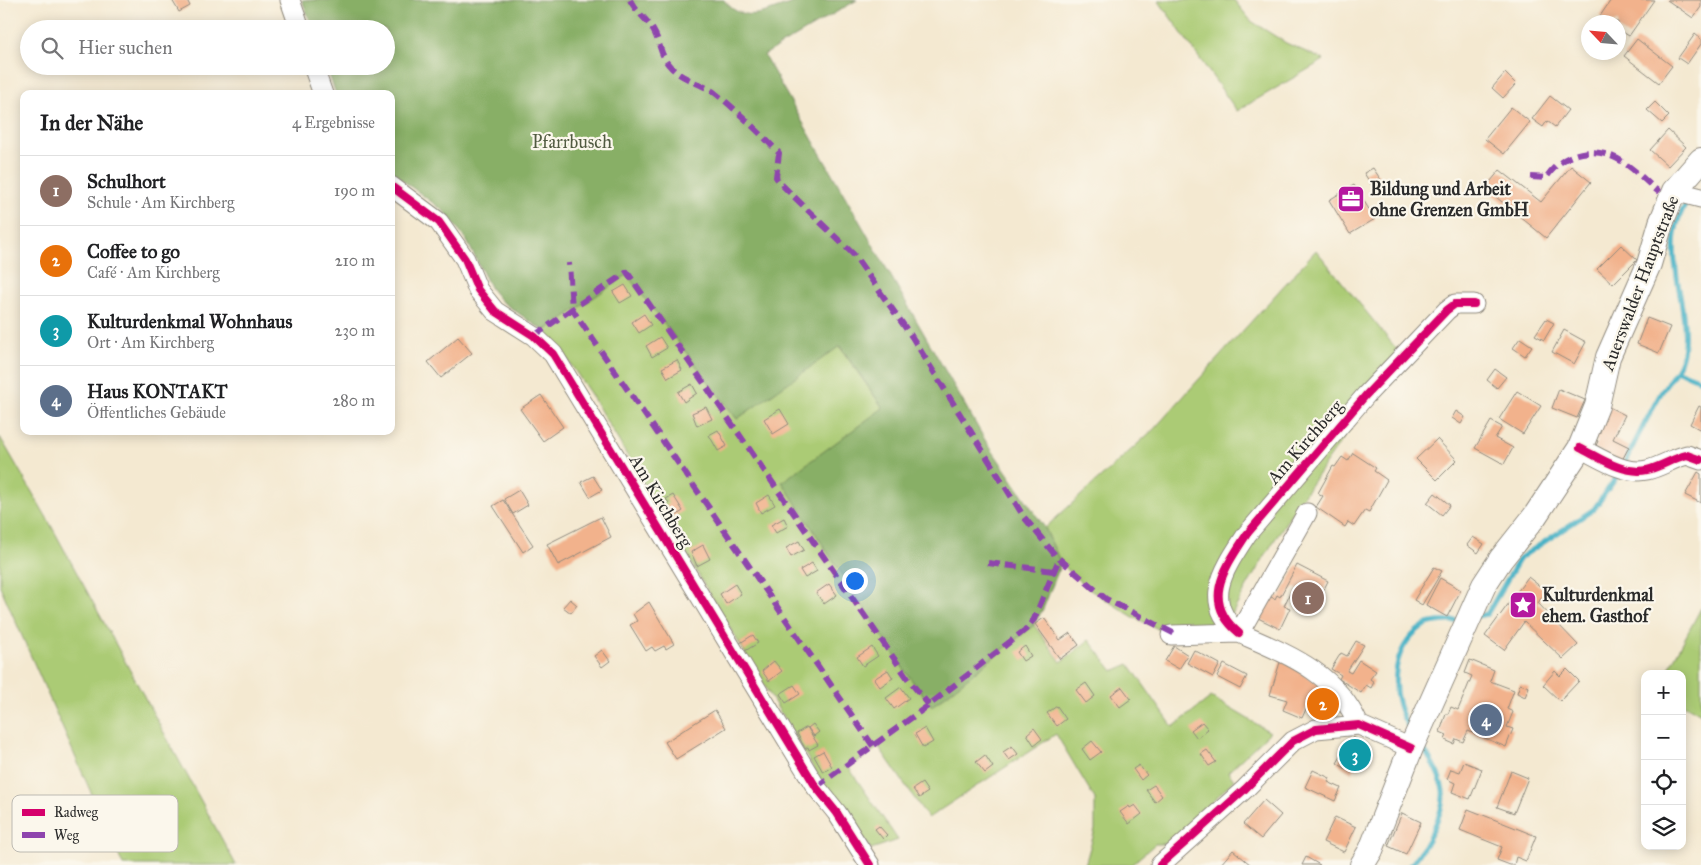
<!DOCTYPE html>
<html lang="de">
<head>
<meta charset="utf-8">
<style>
	:root { --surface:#fff; --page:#f6f6f6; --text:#202124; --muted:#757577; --line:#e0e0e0; --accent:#111827 }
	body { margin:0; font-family:"IM FELL Great Primer",serif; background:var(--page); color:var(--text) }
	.controls { position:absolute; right:15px; bottom:15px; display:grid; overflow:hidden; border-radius:10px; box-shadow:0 2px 12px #0003 }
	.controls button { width:45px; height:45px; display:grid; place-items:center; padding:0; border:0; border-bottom:1px solid var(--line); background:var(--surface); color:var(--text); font:25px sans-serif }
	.compass { position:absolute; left:1581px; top:15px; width:45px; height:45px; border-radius:50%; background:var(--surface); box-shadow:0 2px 12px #0003; rotate:296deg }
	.you { position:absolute; left:854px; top:580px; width:18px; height:18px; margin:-12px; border:4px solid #fff; border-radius:50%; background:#1a73e8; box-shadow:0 0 0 8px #1a73e833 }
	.badge { display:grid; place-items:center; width:32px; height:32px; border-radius:50%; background:var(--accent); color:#fff; font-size:16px; font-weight:700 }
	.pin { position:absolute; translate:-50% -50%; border:2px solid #fff; box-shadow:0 1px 5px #0006 }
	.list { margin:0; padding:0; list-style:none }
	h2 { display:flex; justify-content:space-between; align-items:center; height:65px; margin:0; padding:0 20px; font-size:21px }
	h2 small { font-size:16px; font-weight:400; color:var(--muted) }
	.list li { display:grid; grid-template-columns:32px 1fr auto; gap:15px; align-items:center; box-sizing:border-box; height:70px; padding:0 20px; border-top:1px solid var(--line) }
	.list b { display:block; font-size:19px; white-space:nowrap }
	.list p { margin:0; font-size:16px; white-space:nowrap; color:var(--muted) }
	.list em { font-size:16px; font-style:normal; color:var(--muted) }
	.icon { flex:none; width:28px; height:28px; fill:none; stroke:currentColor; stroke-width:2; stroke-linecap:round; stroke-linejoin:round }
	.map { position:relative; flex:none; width:1701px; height:865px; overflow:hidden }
	.search { position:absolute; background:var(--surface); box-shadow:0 2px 12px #0003; left:20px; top:20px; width:375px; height:55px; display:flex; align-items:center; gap:12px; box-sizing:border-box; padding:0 18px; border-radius:28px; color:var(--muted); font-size:19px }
	.panel { position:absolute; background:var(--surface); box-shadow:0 2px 12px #0003; left:20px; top:90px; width:375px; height:345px; border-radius:10px }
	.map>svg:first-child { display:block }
</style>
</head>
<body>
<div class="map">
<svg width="1701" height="865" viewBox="0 0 1701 865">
	<rect width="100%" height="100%" fill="#fbf7ec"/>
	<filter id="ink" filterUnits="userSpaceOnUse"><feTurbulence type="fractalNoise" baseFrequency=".02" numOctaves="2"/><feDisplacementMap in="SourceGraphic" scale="10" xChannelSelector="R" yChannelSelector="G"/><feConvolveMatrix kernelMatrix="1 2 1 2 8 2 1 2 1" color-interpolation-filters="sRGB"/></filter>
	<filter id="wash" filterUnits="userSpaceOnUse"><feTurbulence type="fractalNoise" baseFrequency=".0096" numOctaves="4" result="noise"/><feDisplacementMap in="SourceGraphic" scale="20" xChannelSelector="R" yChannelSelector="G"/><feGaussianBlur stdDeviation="1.12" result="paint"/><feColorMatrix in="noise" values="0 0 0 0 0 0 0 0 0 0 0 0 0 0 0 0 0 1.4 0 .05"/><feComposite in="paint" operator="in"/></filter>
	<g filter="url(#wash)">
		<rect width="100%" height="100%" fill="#f4e9d1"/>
		<path fill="#abcb74" stroke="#6b7b50" d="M1158,0H1234L1251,21L1286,43L1324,60L1237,111Z
			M1316,250L1403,357C1340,442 1275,529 1227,624L1171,625V635L1135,618L1087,588L1061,564L1045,528L1154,429Z
			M627,274L737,419L839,346L883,408L932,706L1034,625L1061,662L1089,640L1113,671L1129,664L1173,727L1211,697L1270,732L1228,772L1234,780L1184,830L1166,844H1155L1131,865H1085L1095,830V799L1056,734L928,818L879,747L849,768L898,840L871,849L817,774L590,393L563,353L544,331Z
			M0,437L47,518L236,865H123L0,586Z
			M1701,608V714L1682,703V674H1666Z"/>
		<path fill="#88af66" stroke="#5a6d48" d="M302,0H724C747,31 778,3 806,0C822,0 840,0 857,0L764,55L985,440L1045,528L1061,564L1043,609L1034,625L932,706L907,674L782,482L883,408L840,346L737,419L627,275L544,331L501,301L491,289L466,239L444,211L391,172V94H336L326,66H386V29H313Z"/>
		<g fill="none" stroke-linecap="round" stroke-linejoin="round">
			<path stroke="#48b2c6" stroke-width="5" d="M1678,371L1701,380
				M1624,464C1636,440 1648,416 1661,393C1672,374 1682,369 1684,345C1689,298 1656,243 1689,200
				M1477,616L1487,614L1520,558L1594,509L1620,472
				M1412,732C1388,699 1388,648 1425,625C1433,620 1449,622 1459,620
				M1411,865C1425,848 1445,813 1443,791C1441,775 1430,758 1421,745"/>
		</g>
		<g id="blocks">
			<path fill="#f2b28c" d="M172,0H187L190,6L179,12Z
				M1611,0H1654L1629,36L1618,29V22H1609L1600,16Z
				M1667,0H1701V7L1693,18Z
				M1695,34L1701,39V44L1687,64L1678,58Z
				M1637,39L1672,66L1659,83L1624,56Z
				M1505,73L1516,84L1503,98L1492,88Z
				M1550,96L1568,110L1555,127L1547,121L1543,127L1532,119Z
				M1655,102L1669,116L1662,123L1647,110Z
				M1511,107L1530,122L1504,154L1485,139Z
				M1668,130L1686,147L1668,166L1650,150Z
				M1571,166L1591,182L1546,238L1485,188L1500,170L1541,202Z
				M1373,168L1381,180L1372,186L1364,173Z
				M1354,185L1375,219L1350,234L1329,200Z
				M1621,245L1637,260L1613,284L1597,269Z
				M625,285L632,296L620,303L613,292Z
				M644,314L651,325L639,333L632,322Z
				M1647,318L1670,327L1659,353L1637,344Z
				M1546,319L1554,323L1544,340L1535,335Z
				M1564,330L1586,342L1574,364L1552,352Z
				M458,337L472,353L441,378L428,362Z
				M660,337L667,348L652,357L646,346Z
				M1520,338L1532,346L1525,356L1513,348Z
				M677,360L682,370L668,378L662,368Z
				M1495,369L1506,377L1497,388L1487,380Z
				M692,384L697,393L684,402L678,392Z
				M1559,389L1585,400L1577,418L1552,408Z
				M1517,391L1541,406L1523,434L1499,419Z
				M541,395L563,427L543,441L520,409Z
				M1699,406L1701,407V430L1690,424Z
				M706,407L712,419L697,426L692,413Z
				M1609,407L1625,415L1613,439L1629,447L1621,462L1595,448L1598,441L1593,438Z
				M780,409L789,424L773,434L764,419Z
				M1456,411L1465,417L1461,424L1452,418Z
				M1491,421L1502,427L1495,438L1513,448L1504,464L1475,448Z
				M718,430L727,446L718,451L709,435Z
				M1437,439L1457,460L1437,480L1416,459Z
				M1353,453L1376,468L1374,471L1387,480L1369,512L1365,510L1354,526L1348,522L1345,527L1316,507L1323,496L1318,493L1333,466L1335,467L1342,457L1348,461Z
				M1698,472L1701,474V503L1685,495Z
				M593,476L602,490L590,497L581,482Z
				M519,490L528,505L513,514L504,499Z
				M1435,493L1450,505L1442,515L1427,503Z
				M673,495L683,511L671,519L664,507L669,503L666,499Z
				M769,495L775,505L761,513L756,503Z
				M503,500L533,545L523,552L493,506Z
				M601,517L611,537L558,565L547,544Z
				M784,518L788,526L776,533L771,525Z
				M1473,537L1484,544L1478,553L1467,545Z
				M799,541L804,550L791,557L786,548Z
				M703,545L710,559L697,566L691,552Z
				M812,563L817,571L805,578L800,570Z
				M1297,565L1328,581L1314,609L1295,600L1299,590L1293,587L1284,606L1290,608L1280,629L1254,616L1265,594L1275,599L1277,595L1280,597Z
				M1434,567L1442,571L1422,605L1414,600Z
				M1528,577L1546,591L1538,603L1578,645L1563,659L1524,622L1504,650L1485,636Z
				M1440,578L1461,590L1447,617L1426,605Z
				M735,584L741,594L726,604L720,594Z
				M829,584L837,595L824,604L816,593Z
				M570,599L577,605L571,613L563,607Z
				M649,602L674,644L666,649L664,646L655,651L652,647L646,651L630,625L637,621L633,614Z
				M1044,618L1060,640L1070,633L1079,645L1060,659L1035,624Z
				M753,635L758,643L745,651L740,643Z
				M1356,641L1364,645L1347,671L1351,673L1359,660L1376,671L1370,679L1374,682L1371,688L1366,685L1361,693L1339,679L1341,675L1331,669L1341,653L1347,656Z
				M1025,646L1031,656L1023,661L1017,652Z
				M1174,646L1188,655L1179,669L1165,661Z
				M872,647L878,656L863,666L857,657Z
				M602,650L610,661L602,667L594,656Z
				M1194,650L1220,664L1213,677L1187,663Z
				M1281,659L1336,696L1330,708L1311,698L1302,718L1283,710L1287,700L1270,695Z
				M1470,660L1494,670L1490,681L1514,690L1507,709L1513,712L1507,727L1513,729L1506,747L1468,731L1463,742L1456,739L1454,744L1445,740L1447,735L1440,732L1446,714H1448L1451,707L1458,710L1472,676L1465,673Z
				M774,661L782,671L769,681L762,671Z
				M1224,664L1247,676L1240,689L1217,677Z
				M1567,669L1579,681L1560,701L1543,685L1555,671L1560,676Z
				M888,670L893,678L880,687L874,679Z
				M1086,683L1095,696L1086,703L1076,690Z
				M1520,684L1529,687L1525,697L1517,693Z
				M794,685L800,694L786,703L780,694Z
				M901,687L909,698L894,709L886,698Z
				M1122,687L1131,699L1120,707L1111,695Z
				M1057,706L1066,719L1057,726L1047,713Z
				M715,710L726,728L676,759L665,742Z
				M1202,722L1208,729L1197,738L1191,730Z
				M813,724L819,732L814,736L808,728Z
				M807,727L818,745L809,750L808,747L805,749L797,733Z
				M925,728L933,742L923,748L915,734Z
				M1034,728L1042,739L1034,745L1027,734Z
				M1353,737L1369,747L1352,773L1337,763Z
				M1092,741L1101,752L1090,760L1082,749Z
				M1012,746L1018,754L1009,760L1003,752Z
				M1207,750L1216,762L1209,766L1201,754Z
				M823,751L832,767L823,772L814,756Z
				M985,755L993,767L985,773L976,762Z
				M1464,762L1482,769L1470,799L1452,792L1455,783L1447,779L1451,769L1460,772Z
				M1139,765L1147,775L1141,780L1133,769Z
				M1313,770L1330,778L1328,782L1341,788L1335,801L1305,787Z
				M1511,771L1528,778L1514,813L1497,807Z
				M922,783L928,792L919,798L913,789Z
				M1154,785L1162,796L1155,802L1146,790Z
				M1264,800L1281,815L1261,839L1243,824Z
				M1135,805L1142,814L1129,824L1120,812L1129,806L1130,808Z
				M1468,809L1536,836L1526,861L1516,857L1514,865H1510L1497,860L1502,847L1460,830Z
				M1402,813L1421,822L1406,854L1388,846Z
				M1335,817L1356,827L1344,852L1323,842Z
				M879,826L887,835L883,839L875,829Z
				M1233,850L1251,865H1220Z
				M1306,857L1320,865H1302Z"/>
		</g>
	</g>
	<g filter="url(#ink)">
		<use href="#blocks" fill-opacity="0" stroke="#908a7e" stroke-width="1"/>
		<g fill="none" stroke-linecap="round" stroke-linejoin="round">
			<g stroke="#908a7e" stroke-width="21">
				<path id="minor" d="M290,0L300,29
					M313,66L323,94
					M391,186L439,222L465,259L478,290L495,311L534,336L553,354L816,787L837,813L870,865
					M1674,191L1701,198
					M1580,448C1600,458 1624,475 1647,470C1661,467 1673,458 1687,455L1701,460
					M1307,513L1239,633C1289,655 1335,672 1359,725
					M1239,633C1200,601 1225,568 1247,534L1366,395L1447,310L1455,304H1474
					M1171,635L1239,633
					M1160,865L1245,789L1293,741L1316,729L1359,725L1411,748"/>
			</g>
			<g stroke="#908a7e" stroke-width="26">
				<path id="major" d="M1362,865L1371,850L1411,748L1484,585L1501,559L1535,516L1580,448L1597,406L1608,357L1649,264L1661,223L1674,191L1701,160"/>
			</g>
			<use href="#minor" stroke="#fff" stroke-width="19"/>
			<use href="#major" stroke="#fff" stroke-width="24"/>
			<path stroke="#8e44ad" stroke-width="6" stroke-dasharray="12 6" stroke-linecap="butt" d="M630,0C636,12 647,19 653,30C660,41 660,55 669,65C680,79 701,83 715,93C738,111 759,132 779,153L776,177L781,184L854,255L912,337L1024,517L1055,555L1106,599L1177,635
				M1531,177L1546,178C1560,156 1586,146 1611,156C1628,162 1645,181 1659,192
				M534,336L572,309L569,263
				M988,563L1054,571
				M873,746L572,309L627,272L911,683L929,705
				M816,787L929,705L1025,630L1034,619L1059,559"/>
			<g stroke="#fbf7ec" stroke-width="11">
				<path id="cycleway" d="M391,186L439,222L465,259L478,290L495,311L534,336L553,354L816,787L837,813L870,865
					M1580,448C1600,458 1624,475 1647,470C1661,467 1673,458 1687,455L1701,460
					M1239,633C1200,601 1225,568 1247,534L1366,395L1447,310L1455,304H1474
					M1160,865L1245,789L1293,741L1316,729L1359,725L1411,748"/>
			</g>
			<use href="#cycleway" stroke="#d6006c" stroke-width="8"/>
		</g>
	</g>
	<defs>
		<g id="office-square" transform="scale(1.4375)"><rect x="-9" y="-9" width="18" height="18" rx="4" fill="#b5179e" stroke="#fbf7ec"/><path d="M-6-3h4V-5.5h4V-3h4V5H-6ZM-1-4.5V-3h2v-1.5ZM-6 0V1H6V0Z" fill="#fff"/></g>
		<g id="sight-square" transform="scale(1.4375)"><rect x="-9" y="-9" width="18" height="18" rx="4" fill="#b5179e" stroke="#fbf7ec"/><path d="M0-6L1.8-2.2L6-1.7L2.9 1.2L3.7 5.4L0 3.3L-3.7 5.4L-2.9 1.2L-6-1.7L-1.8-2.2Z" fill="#fff"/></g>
	</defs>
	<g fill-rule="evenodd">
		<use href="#office-square" x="1351" y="199"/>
		<use href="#sight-square" x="1523" y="605"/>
	</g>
	<g text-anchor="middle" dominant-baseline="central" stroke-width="4.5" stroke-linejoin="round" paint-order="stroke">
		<g font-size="18" fill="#515b41" stroke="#fbf7ec">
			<text x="572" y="142">Pfarrbusch</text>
		</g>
		<g font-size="18" font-weight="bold" fill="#2b2b2b" stroke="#fbf7ec" text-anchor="start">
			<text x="1370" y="189">Bildung und Arbeit<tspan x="1370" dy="21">ohne Grenzen GmbH</tspan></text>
			<text x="1542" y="595">Kulturdenkmal<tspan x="1542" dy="21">ehem. Gasthof</tspan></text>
		</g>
		<g font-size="18" fill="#2b2b2b" stroke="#fbf7ec">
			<text transform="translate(1640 283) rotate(-69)">Auerswalder Hauptstraße</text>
			<text transform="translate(1305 442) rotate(-49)">Am Kirchberg</text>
			<text transform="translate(661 501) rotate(59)">Am Kirchberg</text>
		</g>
	</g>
	<rect x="12" y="795" width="166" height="57" rx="8" fill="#fbf7ec" stroke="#bdbab2" stroke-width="1"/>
	<rect x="22" y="809" width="23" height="7" fill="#d6006c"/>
	<rect x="22" y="832" width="23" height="6" fill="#8e44ad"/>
	<g font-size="14" fill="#2b2b2b">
		<text x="54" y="817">Radweg</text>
		<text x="54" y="840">Weg</text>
	</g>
</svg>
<div class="controls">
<button>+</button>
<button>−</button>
<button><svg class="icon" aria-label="locate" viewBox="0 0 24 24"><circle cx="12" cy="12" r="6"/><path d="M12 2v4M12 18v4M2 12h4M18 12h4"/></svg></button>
<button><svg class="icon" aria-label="layers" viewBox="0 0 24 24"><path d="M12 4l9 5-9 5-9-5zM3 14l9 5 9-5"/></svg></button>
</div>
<svg class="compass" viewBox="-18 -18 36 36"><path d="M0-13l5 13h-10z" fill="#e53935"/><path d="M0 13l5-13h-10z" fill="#757577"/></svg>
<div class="you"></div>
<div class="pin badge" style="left:1308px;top:598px;background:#8d6e63">1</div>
<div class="pin badge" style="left:1323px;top:704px;background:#e8710a">2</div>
<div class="pin badge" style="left:1355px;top:755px;background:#0f9aa8">3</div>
<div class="pin badge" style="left:1486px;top:720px;background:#5c6f8a">4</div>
<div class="search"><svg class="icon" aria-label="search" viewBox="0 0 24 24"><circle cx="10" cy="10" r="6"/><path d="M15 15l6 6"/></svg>Hier suchen</div>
<section class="panel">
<h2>In der Nähe<small>4 Ergebnisse</small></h2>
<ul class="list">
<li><span class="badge" style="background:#8d6e63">1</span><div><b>Schulhort</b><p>Schule · Am Kirchberg</p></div><em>190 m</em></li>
<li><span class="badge" style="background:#e8710a">2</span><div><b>Coffee to go</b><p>Café · Am Kirchberg</p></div><em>210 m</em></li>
<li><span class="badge" style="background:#0f9aa8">3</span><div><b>Kulturdenkmal Wohnhaus</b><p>Ort · Am Kirchberg</p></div><em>230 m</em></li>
<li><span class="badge" style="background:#5c6f8a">4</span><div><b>Haus KONTAKT</b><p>Öffentliches Gebäude</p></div><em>280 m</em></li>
</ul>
</section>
</div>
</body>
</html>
